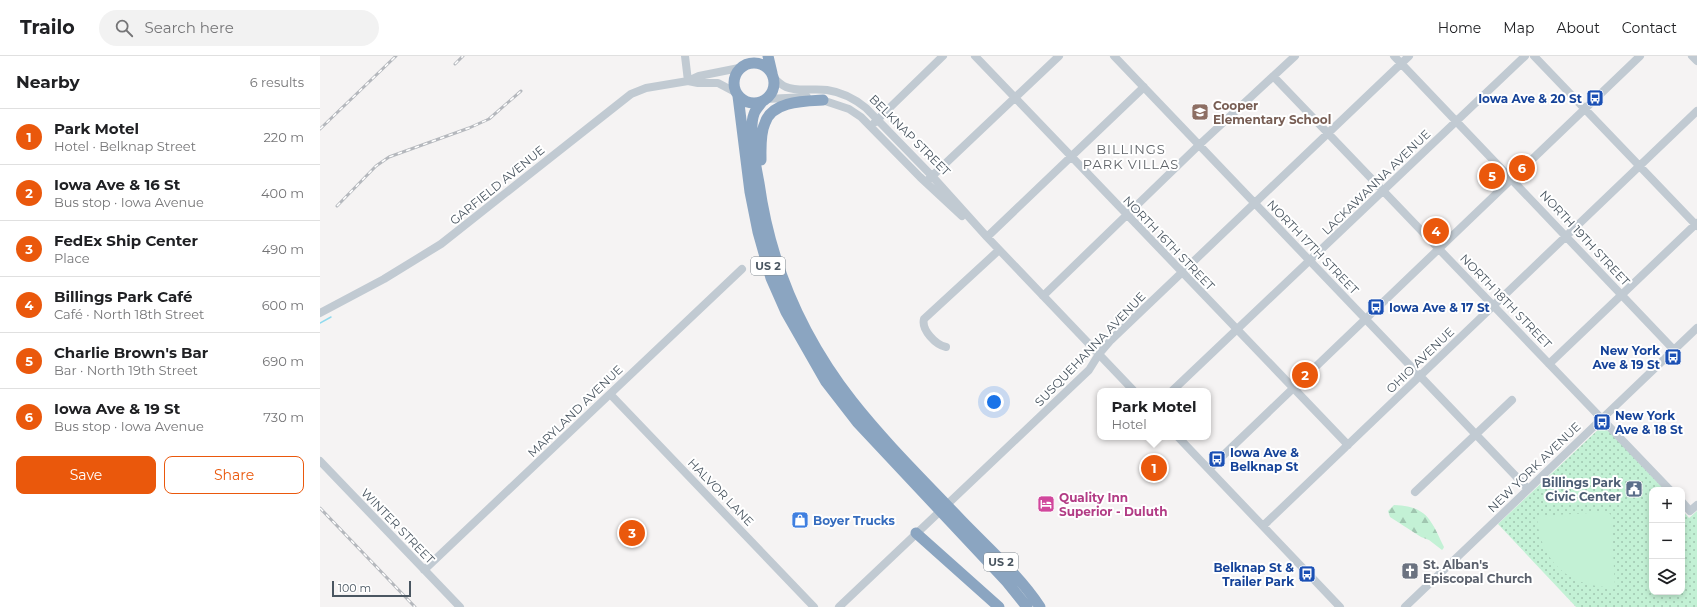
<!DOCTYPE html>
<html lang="en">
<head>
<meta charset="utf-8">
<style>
	:root { --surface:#fff; --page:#f2f2f2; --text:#202124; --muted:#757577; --line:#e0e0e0; --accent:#ea580c }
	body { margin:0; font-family:Montserrat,sans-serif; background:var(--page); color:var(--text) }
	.controls { position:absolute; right:12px; bottom:12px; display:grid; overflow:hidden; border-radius:8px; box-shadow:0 2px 6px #0003 }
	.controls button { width:36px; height:36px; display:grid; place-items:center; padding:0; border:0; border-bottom:1px solid var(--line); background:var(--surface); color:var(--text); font:20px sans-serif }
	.scale { position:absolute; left:12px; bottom:10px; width:79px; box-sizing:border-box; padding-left:4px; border:2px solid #4a5661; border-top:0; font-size:11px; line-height:14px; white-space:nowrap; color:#4a5661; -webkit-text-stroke:3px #fff; paint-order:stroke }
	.you { position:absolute; left:674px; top:346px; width:14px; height:14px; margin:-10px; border:3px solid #fff; border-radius:50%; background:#1a73e8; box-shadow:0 0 0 6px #1a73e833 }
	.badge { display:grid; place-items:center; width:26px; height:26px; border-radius:50%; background:var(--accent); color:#fff; font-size:13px; font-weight:700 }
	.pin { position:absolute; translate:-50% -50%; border:2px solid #fff; box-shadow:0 1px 4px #0006 }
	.popup { position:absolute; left:777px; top:332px; width:114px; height:52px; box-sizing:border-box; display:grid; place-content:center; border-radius:8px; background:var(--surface); filter:drop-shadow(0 1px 3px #0005); font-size:13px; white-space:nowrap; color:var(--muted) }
	.popup b { font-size:15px; color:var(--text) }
	.popup::after { content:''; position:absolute; left:50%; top:100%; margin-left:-8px; border:8px solid transparent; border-top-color:var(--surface) }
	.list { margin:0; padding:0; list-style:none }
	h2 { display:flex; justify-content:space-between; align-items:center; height:52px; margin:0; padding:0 16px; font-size:17px }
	h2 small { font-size:13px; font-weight:400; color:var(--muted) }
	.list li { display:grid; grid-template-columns:26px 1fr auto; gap:12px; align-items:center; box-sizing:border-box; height:56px; padding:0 16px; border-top:1px solid var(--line) }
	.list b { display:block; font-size:15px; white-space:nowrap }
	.list p { margin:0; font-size:13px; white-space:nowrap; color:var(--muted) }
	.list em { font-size:13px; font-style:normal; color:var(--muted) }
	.actions { display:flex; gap:8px; padding:12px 16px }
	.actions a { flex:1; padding:9px 0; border:1px solid var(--accent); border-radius:8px; text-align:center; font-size:14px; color:var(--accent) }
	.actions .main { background:var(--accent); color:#fff }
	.icon { flex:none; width:22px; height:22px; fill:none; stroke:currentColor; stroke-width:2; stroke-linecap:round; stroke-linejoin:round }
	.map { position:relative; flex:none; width:1377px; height:551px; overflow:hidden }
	header { display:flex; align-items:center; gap:24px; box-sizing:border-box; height:56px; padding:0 20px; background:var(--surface); border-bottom:1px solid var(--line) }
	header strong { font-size:19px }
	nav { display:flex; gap:22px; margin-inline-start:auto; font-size:14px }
	.search { width:280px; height:36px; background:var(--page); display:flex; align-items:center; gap:10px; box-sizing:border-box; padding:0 14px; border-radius:22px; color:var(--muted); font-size:15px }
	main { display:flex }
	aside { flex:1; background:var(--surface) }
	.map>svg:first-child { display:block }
</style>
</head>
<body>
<header>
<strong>Trailo</strong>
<div class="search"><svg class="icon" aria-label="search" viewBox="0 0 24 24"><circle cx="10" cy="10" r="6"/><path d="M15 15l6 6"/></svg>Search here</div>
<nav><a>Home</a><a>Map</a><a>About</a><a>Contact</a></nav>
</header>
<main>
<aside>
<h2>Nearby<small>6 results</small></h2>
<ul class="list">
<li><span class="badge">1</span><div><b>Park Motel</b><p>Hotel · Belknap Street</p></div><em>220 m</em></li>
<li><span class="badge">2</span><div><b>Iowa Ave &amp; 16 St</b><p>Bus stop · Iowa Avenue</p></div><em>400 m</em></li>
<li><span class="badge">3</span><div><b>FedEx Ship Center</b><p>Place</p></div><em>490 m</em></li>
<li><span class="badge">4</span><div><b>Billings Park Café</b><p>Café · North 18th Street</p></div><em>600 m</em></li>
<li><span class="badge">5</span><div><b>Charlie Brown's Bar</b><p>Bar · North 19th Street</p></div><em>690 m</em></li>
<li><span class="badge">6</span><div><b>Iowa Ave &amp; 19 St</b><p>Bus stop · Iowa Avenue</p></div><em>730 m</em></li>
</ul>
<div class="actions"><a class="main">Save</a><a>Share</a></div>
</aside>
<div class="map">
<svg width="1377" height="551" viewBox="0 0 1377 551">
	<defs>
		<pattern id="forest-firs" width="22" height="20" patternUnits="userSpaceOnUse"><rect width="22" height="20" fill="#c3f1d5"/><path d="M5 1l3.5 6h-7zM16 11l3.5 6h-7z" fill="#a0c6b0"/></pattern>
		<pattern id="park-dots" width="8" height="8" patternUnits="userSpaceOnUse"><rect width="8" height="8" fill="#c3f1d5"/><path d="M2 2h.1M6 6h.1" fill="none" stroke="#a0c6b0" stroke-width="1.8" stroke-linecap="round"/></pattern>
	</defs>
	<rect width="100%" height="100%" fill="#f5f3f3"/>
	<path fill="url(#forest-firs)" d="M1074,449C1107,450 1111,464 1124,491L1123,493L1122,494L1109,484L1101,481L1070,461L1068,455Z"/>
	<path fill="url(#park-dots)" d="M1283,369L1345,434H1332V536H1362V454L1369,462L1377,455V551H1256L1178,468Z"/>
	<path fill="#c3f1d5" d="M1288,456L1291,459L1295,531C1250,533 1219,505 1217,460Z"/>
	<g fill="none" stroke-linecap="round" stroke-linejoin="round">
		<path stroke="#90daee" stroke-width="1.5" d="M0,267L11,261"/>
		<path stroke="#c1cad2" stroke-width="8" d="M365,0L368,25
			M655,0L1028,389
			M794,0L1208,433
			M1074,0L1354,294
			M1214,0L1377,170
			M1372,0L1377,5
			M453,21C457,25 461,29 466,31C478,36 494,32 507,34C521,36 535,43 546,52L612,120L667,181L814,335
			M954,21L1350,434
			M368,25L378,27H398L415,36
			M446,43L487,41
			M499,43L529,53L541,61L600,121L642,160
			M554,67L623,0
			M609,123L739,0
			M667,181L824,31
			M723,240L879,89L975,0
			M0,257L64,223L121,188L311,38L326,32L368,25L379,20L419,12
			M626,291C616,289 601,274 604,263L679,194
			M1229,308L1377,167
			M852,335L1205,0
			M290,338L494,551
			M858,381L1020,551
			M0,405L140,551
			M889,413L1320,0
			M1095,436L1192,344
			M1362,446L1370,455L1377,449
			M943,470L1377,55
			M104,514L422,213
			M519,551L769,314L779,298L791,284L1089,0
			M1085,551L1377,272"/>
		<path stroke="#8ba5c1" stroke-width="11" d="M448,0L452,17
			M414 27a20 20 0 1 1 40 0a20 20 0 1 1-40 0Z
			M418,40L430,136L438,176L451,222L466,256L506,326L537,366L687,526L707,551
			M442,46C439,50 435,54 434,58C428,73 436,111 439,127C450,207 482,281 532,345C565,387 604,425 641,464C667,491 700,520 720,551
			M441,104C441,92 440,78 445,67C452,45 484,45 503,44
			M596,477L679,551"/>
		<g stroke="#b5b8bd" stroke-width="3">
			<path id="rail" d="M135,8L143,0
				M0,73L76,0
				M17,150L56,110L69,101L149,72L169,63L201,35
				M0,452L95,551"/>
		</g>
		<use href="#rail" stroke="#fff" stroke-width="1.5" stroke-dasharray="4.5" stroke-linecap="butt"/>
	</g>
	<defs>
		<g id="bus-square" transform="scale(0.9)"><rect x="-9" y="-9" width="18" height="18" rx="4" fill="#1a4fb4" stroke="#fff"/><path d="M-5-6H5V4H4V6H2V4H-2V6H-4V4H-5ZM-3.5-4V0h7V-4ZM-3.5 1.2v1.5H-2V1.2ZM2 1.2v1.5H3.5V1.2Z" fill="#fff"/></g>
		<g id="school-square" transform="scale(0.9)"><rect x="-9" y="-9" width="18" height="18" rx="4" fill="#8d6e63" stroke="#fff"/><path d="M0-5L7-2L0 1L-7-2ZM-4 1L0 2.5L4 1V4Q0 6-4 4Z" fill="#fff"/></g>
		<g id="civic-square" transform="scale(0.9)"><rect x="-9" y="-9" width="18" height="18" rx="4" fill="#5c6f8a" stroke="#fff"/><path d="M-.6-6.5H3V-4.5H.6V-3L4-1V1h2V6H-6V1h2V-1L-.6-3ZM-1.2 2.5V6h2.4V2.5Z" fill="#fff"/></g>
		<g id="hotel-square" transform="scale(0.9)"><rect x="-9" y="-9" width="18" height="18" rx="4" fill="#d1479c" stroke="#fff"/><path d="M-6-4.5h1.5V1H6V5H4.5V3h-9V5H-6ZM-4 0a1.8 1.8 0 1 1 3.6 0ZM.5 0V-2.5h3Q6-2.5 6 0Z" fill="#fff"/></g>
		<g id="shop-square" transform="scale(0.9)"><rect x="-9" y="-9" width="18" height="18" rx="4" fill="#3f7fe0" stroke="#fff"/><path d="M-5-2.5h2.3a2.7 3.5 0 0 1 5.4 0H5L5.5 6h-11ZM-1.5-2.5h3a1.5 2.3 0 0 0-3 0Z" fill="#fff"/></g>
		<g id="church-square" transform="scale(0.9)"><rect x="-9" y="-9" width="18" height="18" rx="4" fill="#6b7280" stroke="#fff"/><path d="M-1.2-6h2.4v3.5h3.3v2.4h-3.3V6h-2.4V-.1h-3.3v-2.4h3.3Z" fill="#fff"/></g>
	</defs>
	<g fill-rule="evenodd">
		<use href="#bus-square" x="1275" y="42"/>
		<use href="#school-square" x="880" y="56"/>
		<use href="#bus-square" x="1056" y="251"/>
		<use href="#bus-square" x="1353" y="301"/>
		<use href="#bus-square" x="1282" y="366"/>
		<use href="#bus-square" x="897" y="403"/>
		<use href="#civic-square" x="1314" y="433"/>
		<use href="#hotel-square" x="726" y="448"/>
		<use href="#shop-square" x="480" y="464"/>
		<use href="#church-square" x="1090" y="515"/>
		<use href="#bus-square" x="987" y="518"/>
	</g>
	<g text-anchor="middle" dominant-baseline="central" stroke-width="4" stroke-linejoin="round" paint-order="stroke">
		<g fill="#fff" stroke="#808990" stroke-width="1">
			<rect x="431" y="201" width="34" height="18" rx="3"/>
			<rect x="664" y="497" width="34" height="18" rx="3"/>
		</g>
		<g font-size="11" font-weight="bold" fill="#4a5661">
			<text x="448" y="210">US 2</text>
			<text x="681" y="506">US 2</text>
		</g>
		<g font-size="12" font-weight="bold" fill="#164399" stroke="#fff" text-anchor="end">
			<text x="1262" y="42">Iowa Ave &amp; 20 St</text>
			<text x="1069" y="251" text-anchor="start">Iowa Ave &amp; 17 St</text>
			<text x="1340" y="294">New York<tspan x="1340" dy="14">Ave &amp; 19 St</tspan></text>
			<text x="1295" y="359" text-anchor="start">New York<tspan x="1295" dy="14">Ave &amp; 18 St</tspan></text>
			<text x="910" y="396" text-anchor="start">Iowa Ave &amp;<tspan x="910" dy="14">Belknap St</tspan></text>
			<text x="974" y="511">Belknap St &amp;<tspan x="974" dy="14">Trailer Park</tspan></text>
		</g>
		<g font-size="12" font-weight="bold" fill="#785e54" stroke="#fff" text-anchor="start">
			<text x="893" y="49">Cooper<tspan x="893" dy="14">Elementary School</tspan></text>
		</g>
		<g font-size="12" fill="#4a5661" stroke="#fff">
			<text transform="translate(590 79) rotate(45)">BELKNAP STREET</text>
			<text transform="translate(1056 126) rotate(-44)">LACKAWANNA AVENUE</text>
			<text transform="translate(177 129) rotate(-39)">GARFIELD AVENUE</text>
			<text transform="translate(1265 182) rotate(47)">NORTH 19TH STREET</text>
			<text transform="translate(849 187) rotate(46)">NORTH 16TH STREET</text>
			<text transform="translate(993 191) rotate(46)">NORTH 17TH STREET</text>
			<text transform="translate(1186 245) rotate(46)">NORTH 18TH STREET</text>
			<text transform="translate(770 293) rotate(-46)">SUSQUEHANNA AVENUE</text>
			<text transform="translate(1100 304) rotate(-44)">OHIO AVENUE</text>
			<text transform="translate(255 355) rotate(-44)">MARYLAND AVENUE</text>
			<text transform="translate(1214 411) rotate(-44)">NEW YORK AVENUE</text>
			<text transform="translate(401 436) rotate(46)">HALVOR LANE</text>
			<text transform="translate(78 470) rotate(46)">WINTER STREET</text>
		</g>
		<g font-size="12" font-weight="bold" fill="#4e5e75" stroke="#fff" text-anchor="end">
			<text x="1301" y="426">Billings Park<tspan x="1301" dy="14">Civic Center</tspan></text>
		</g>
		<g font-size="12" font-weight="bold" fill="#b23c85" stroke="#fff" text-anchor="start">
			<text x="739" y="441">Quality Inn<tspan x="739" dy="14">Superior - Duluth</tspan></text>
		</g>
		<g font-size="12" font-weight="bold" fill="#366cbe" stroke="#fff" text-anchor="start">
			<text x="493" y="464">Boyer Trucks</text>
		</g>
		<g font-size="12" font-weight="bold" fill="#5b616d" stroke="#fff" text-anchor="start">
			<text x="1103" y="508">St. Alban's<tspan x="1103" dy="14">Episcopal Church</tspan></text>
		</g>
		<g font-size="13" letter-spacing="1" fill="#5f6368" stroke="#fff">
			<text x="811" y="93">BILLINGS<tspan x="811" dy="15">PARK VILLAS</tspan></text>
		</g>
	</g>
</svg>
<div class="controls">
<button>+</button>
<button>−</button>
<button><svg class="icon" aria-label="layers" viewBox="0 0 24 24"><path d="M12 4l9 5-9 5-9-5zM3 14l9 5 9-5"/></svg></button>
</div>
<div class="scale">100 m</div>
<div class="you"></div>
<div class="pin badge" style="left:834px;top:412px">1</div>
<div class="popup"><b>Park Motel</b>Hotel</div>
<div class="pin badge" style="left:985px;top:319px">2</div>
<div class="pin badge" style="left:312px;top:477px">3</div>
<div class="pin badge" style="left:1116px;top:175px">4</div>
<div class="pin badge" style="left:1172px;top:120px">5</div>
<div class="pin badge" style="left:1202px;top:112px">6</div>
</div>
</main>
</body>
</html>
